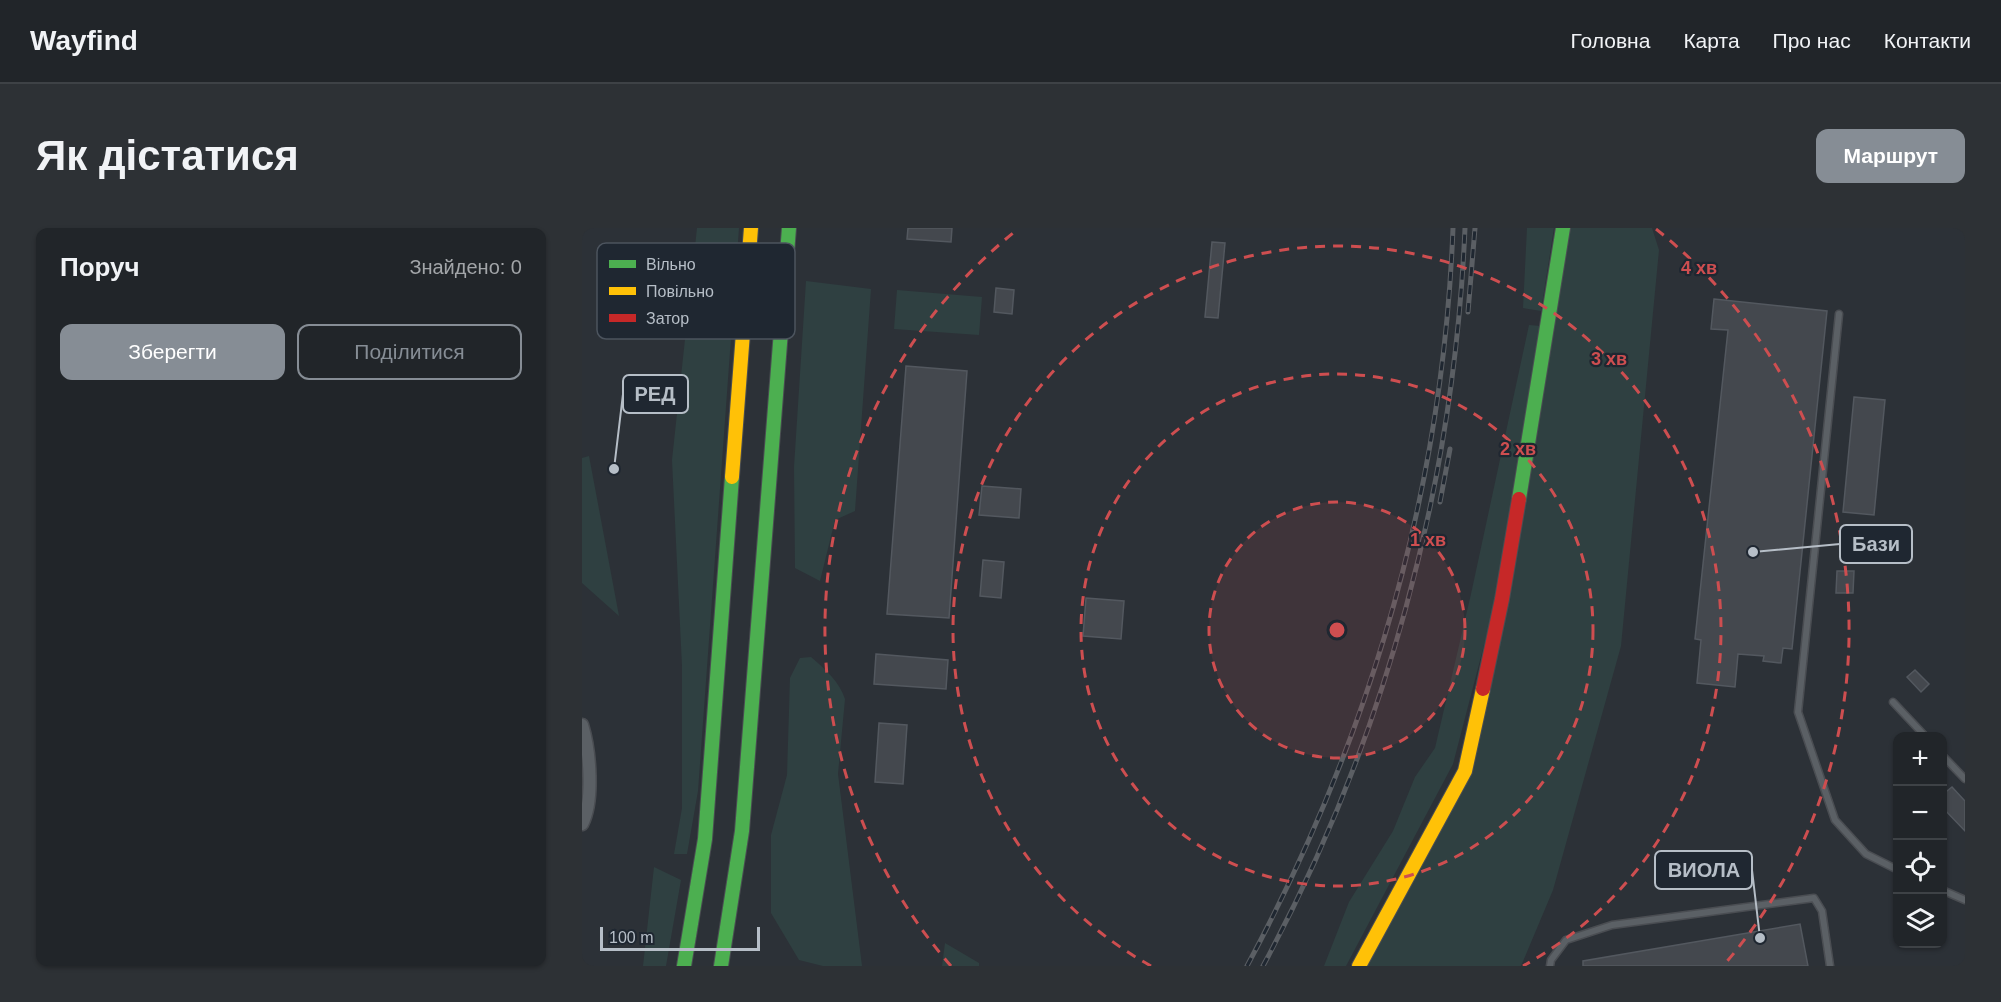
<!DOCTYPE html>
<html lang="uk">
<head>
<meta charset="utf-8">
<style>
	:root { --surface:#212529; --page:#2d3135; --text:#f1f3f6; --muted:#a2a5a8; --line:#3e4246; --accent:#868d95 }
	body { margin:0; font-family:Arial,sans-serif; background:var(--page); color:var(--text) }
	.controls { position:absolute; right:18px; bottom:18px; display:grid; overflow:hidden; border-radius:12px; box-shadow:0 2px 4px #0004 }
	.controls button { width:54px; height:54px; display:grid; place-items:center; padding:0; border:0; border-bottom:2px solid var(--line); background:var(--surface); color:var(--text); font:30px sans-serif }
	.scale { position:absolute; left:18px; bottom:15px; width:160px; box-sizing:border-box; padding-left:6px; border:3px solid #b6bec7; border-top:0; font-size:16px; line-height:21px; white-space:nowrap; color:#b6bec7; -webkit-text-stroke:4px #1f2731; paint-order:stroke }
	.list { margin:0; padding:0; list-style:none }
	h2 { display:flex; justify-content:space-between; align-items:center; height:78px; margin:0; padding:0 24px; font-size:26px }
	h2 small { font-size:20px; font-weight:400; color:var(--muted) }
	.actions { display:flex; gap:12px; padding:18px 24px }
	.actions a { flex:1; padding:14px 0; border:2px solid var(--accent); border-radius:12px; text-align:center; font-size:21px; color:var(--accent) }
	.actions .main { background:var(--accent); color:#fff }
	.icon { flex:none; width:33px; height:33px; fill:none; stroke:currentColor; stroke-width:2; stroke-linecap:round; stroke-linejoin:round }
	.map { position:relative; flex:none; width:1383px; height:738px; overflow:hidden; border-radius:12px }
	header { display:flex; align-items:center; gap:36px; box-sizing:border-box; height:84px; padding:0 30px; background:var(--surface); border-bottom:2px solid var(--line) }
	header strong { font-size:28px }
	nav { display:flex; gap:33px; margin-inline-start:auto; font-size:21px }
	.intro { display:flex; align-items:center; justify-content:space-between; box-sizing:border-box; height:144px; padding:0 36px }
	h1 { margin:0; font-size:42px }
	.button { padding:15px 27px; border-radius:12px; background:var(--accent); color:#fff; font-size:21px; font-weight:700 }
	main { display:flex; gap:36px; padding:0 36px }
	aside { flex:1; background:var(--surface); border-radius:12px; box-shadow:0 2px 4px #0004 }
	.map>svg:first-child { display:block }
</style>
</head>
<body>
<header>
<strong>Wayfind</strong>
<nav><a>Головна</a><a>Карта</a><a>Про нас</a><a>Контакти</a></nav>
</header>
<div class="intro"><h1>Як дістатися</h1><a class="button">Маршрут</a></div>
<main>
<aside>
<h2>Поруч<small>Знайдено: 0</small></h2>
<ul class="list">
</ul>
<div class="actions"><a class="main">Зберегти</a><a>Поділитися</a></div>
</aside>
<div class="map">
<svg width="1383" height="738" viewBox="0 0 1383 738">
	<rect width="100%" height="100%" fill="#2c3137"/>
	<path fill="#2f4041" d="M115,0H157L116,563L105,626H92L100,580V438L90,232Z
		M945,0H972L959,83L941,80Z
		M989,0H1070L1077,22L1039,418L971,662L939,738H785L890,545L986,5Z
		M224,53L289,61L273,283L253,292L238,353L213,340L212,239Z
		M315,62L400,69L397,107L312,101Z
		M947,97L959,98L915,367L871,536L764,738H742L767,674L811,603L833,549L853,520L889,366Z
		M7,228L37,388L0,355V230Z
		M229,429C244,442 257,453 263,471L256,546L280,738H241L217,732L189,685V607L205,547L208,450L218,430Z
		M72,639L99,652L84,738H61Z
		M363,715L397,735V738H360Z"/>
	<path fill="#44484e" stroke="#53585f" stroke-width="1.5" d="M326,0H370L369,14L325,11Z
		M630,14L643,15L636,90L623,89Z
		M414,60L432,62L430,86L412,84Z
		M1132,71L1245,83L1210,421L1201,420L1199,435L1181,433L1182,428L1156,426L1153,459L1115,455L1119,412L1113,411L1146,102L1129,101Z
		M324,138L385,143L367,390L305,386Z
		M1272,169L1303,172L1292,287L1261,284Z
		M400,258L439,261L437,290L397,287Z
		M401,332L422,334L419,370L398,368Z
		M1255,343H1272L1271,365H1254Z
		M504,370L542,373L539,411L501,408Z
		M294,426L366,432L364,461L292,456Z
		M1333,442L1347,456L1339,464L1325,449Z
		M297,495L325,497L321,556L293,554Z
		M1370,559L1383,573V603L1360,579V567Z
		M1218,696L1226,738H1001V733Z"/>
	<g fill="none" stroke-linecap="round" stroke-linejoin="round">
		<g stroke="#4a4d52" stroke-width="9">
			<path id="lane" d="M1257,86L1216,484L1253,592L1284,626L1316,642
				M1311,474L1343,508
				M1360,527L1383,551
				M1360,662L1383,672
				M968,738L969,732L984,712L1030,697L1232,670L1240,683L1248,738"/>
		</g>
		<g stroke="#4a4d52" stroke-width="15">
			<path id="street" d="M0,497C8,523 12,573 0,596"/>
		</g>
		<g stroke="#4a4d52" stroke-width="16">
			<path id="fast" d="M937,271L981,0
				M102,738L123,611L150,249
				M139,738L160,603L207,0"/>
		</g>
		<g stroke="#4a4d52" stroke-width="16">
			<path id="slow" d="M150,249L169,0
				M777,738L883,543L901,461"/>
		</g>
		<g stroke="#4a4d52" stroke-width="16">
			<path id="jam" d="M901,461L920,371L937,271"/>
		</g>
		<use href="#lane" stroke="#5b6065" stroke-width="6"/>
		<use href="#street" stroke="#5b6065" stroke-width="12"/>
		<use href="#fast" stroke="#4caf50" stroke-width="14"/>
		<use href="#slow" stroke="#ffc107" stroke-width="14"/>
		<use href="#jam" stroke="#c62828" stroke-width="14"/>
		<g stroke="#5b5f64" stroke-width="5">
			<path id="rail" d="M886,84L893,0
				M858,274L868,221
				M665,738C788,509 861,261 871,0
				M681,738C803,512 872,257 883,0"/>
		</g>
		<use href="#rail" stroke="#1f2731" stroke-width="3" stroke-dasharray="9" stroke-linecap="butt"/>
	</g>
	<circle cx="755" cy="402" r="128" fill="#ce4e50" fill-opacity=".12"/>
	<g fill="none" stroke="#ce4e50" stroke-width="3" stroke-dasharray="10 8">
		<circle cx="755" cy="402" r="128"/>
		<circle cx="755" cy="402" r="256"/>
		<path d="M569 738A384 384 0 1 1 941 738"/>
		<path d="M369 738A512 512 0 0 1 436 1M1074 1A512 512 0 0 1 1141 738"/>
	</g>
	<rect x="15" y="15" width="198" height="96" rx="9" fill="#1f2731" stroke="#4c545e" stroke-width="1.5"/>
	<rect x="27" y="32" width="27" height="8" fill="#4caf50"/>
	<rect x="27" y="59" width="27" height="8" fill="#ffc107"/>
	<rect x="27" y="86" width="27" height="8" fill="#c62828"/>
	<g font-size="16" fill="#b6bec7">
		<text x="64" y="42">Вільно</text>
		<text x="64" y="69">Повільно</text>
		<text x="64" y="96">Затор</text>
	</g>
	<circle cx="755" cy="402" r="9" fill="#ce4e50" stroke="#1f2731" stroke-width="3"/>
	<g font-size="18" text-anchor="middle" font-weight="bold" fill="#ce4e50" stroke="#1f2731" stroke-width="4.5" stroke-linejoin="round" paint-order="stroke">
		<text x="1117" y="46">4 хв</text>
		<text x="1027" y="137">3 хв</text>
		<text x="936" y="227">2 хв</text>
		<text x="846" y="318">1 хв</text>
	</g>
	<path fill="none" stroke="#b6bec7" stroke-width="2" d="M32 241L41 166M1171 324L1258 316M1178 710L1170 642"/>
	<g fill="#b6bec7" stroke="#1f2731" stroke-width="2">
		<circle cx="32" cy="241" r="6"/>
		<circle cx="1171" cy="324" r="6"/>
		<circle cx="1178" cy="710" r="6"/>
	</g>
	<g fill="#1f2731" stroke="#b6bec7" stroke-width="2">
		<rect x="41" y="147" width="65" height="38" rx="6"/>
		<rect x="1258" y="297" width="72" height="38" rx="6"/>
		<rect x="1073" y="623" width="97" height="38" rx="6"/>
	</g>
	<g font-size="20" text-anchor="middle" font-weight="bold" fill="#b6bec7">
		<text x="73" y="173">РЕД</text>
		<text x="1294" y="323">Бази</text>
		<text x="1122" y="649">ВИОЛА</text>
	</g>
</svg>
<div class="controls">
<button>+</button>
<button>−</button>
<button><svg class="icon" aria-label="locate" viewBox="0 0 24 24"><circle cx="12" cy="12" r="6"/><path d="M12 2v4M12 18v4M2 12h4M18 12h4"/></svg></button>
<button><svg class="icon" aria-label="layers" viewBox="0 0 24 24"><path d="M12 4l9 5-9 5-9-5zM3 14l9 5 9-5"/></svg></button>
</div>
<div class="scale">100 m</div>
</div>
</main>
</body>
</html>
